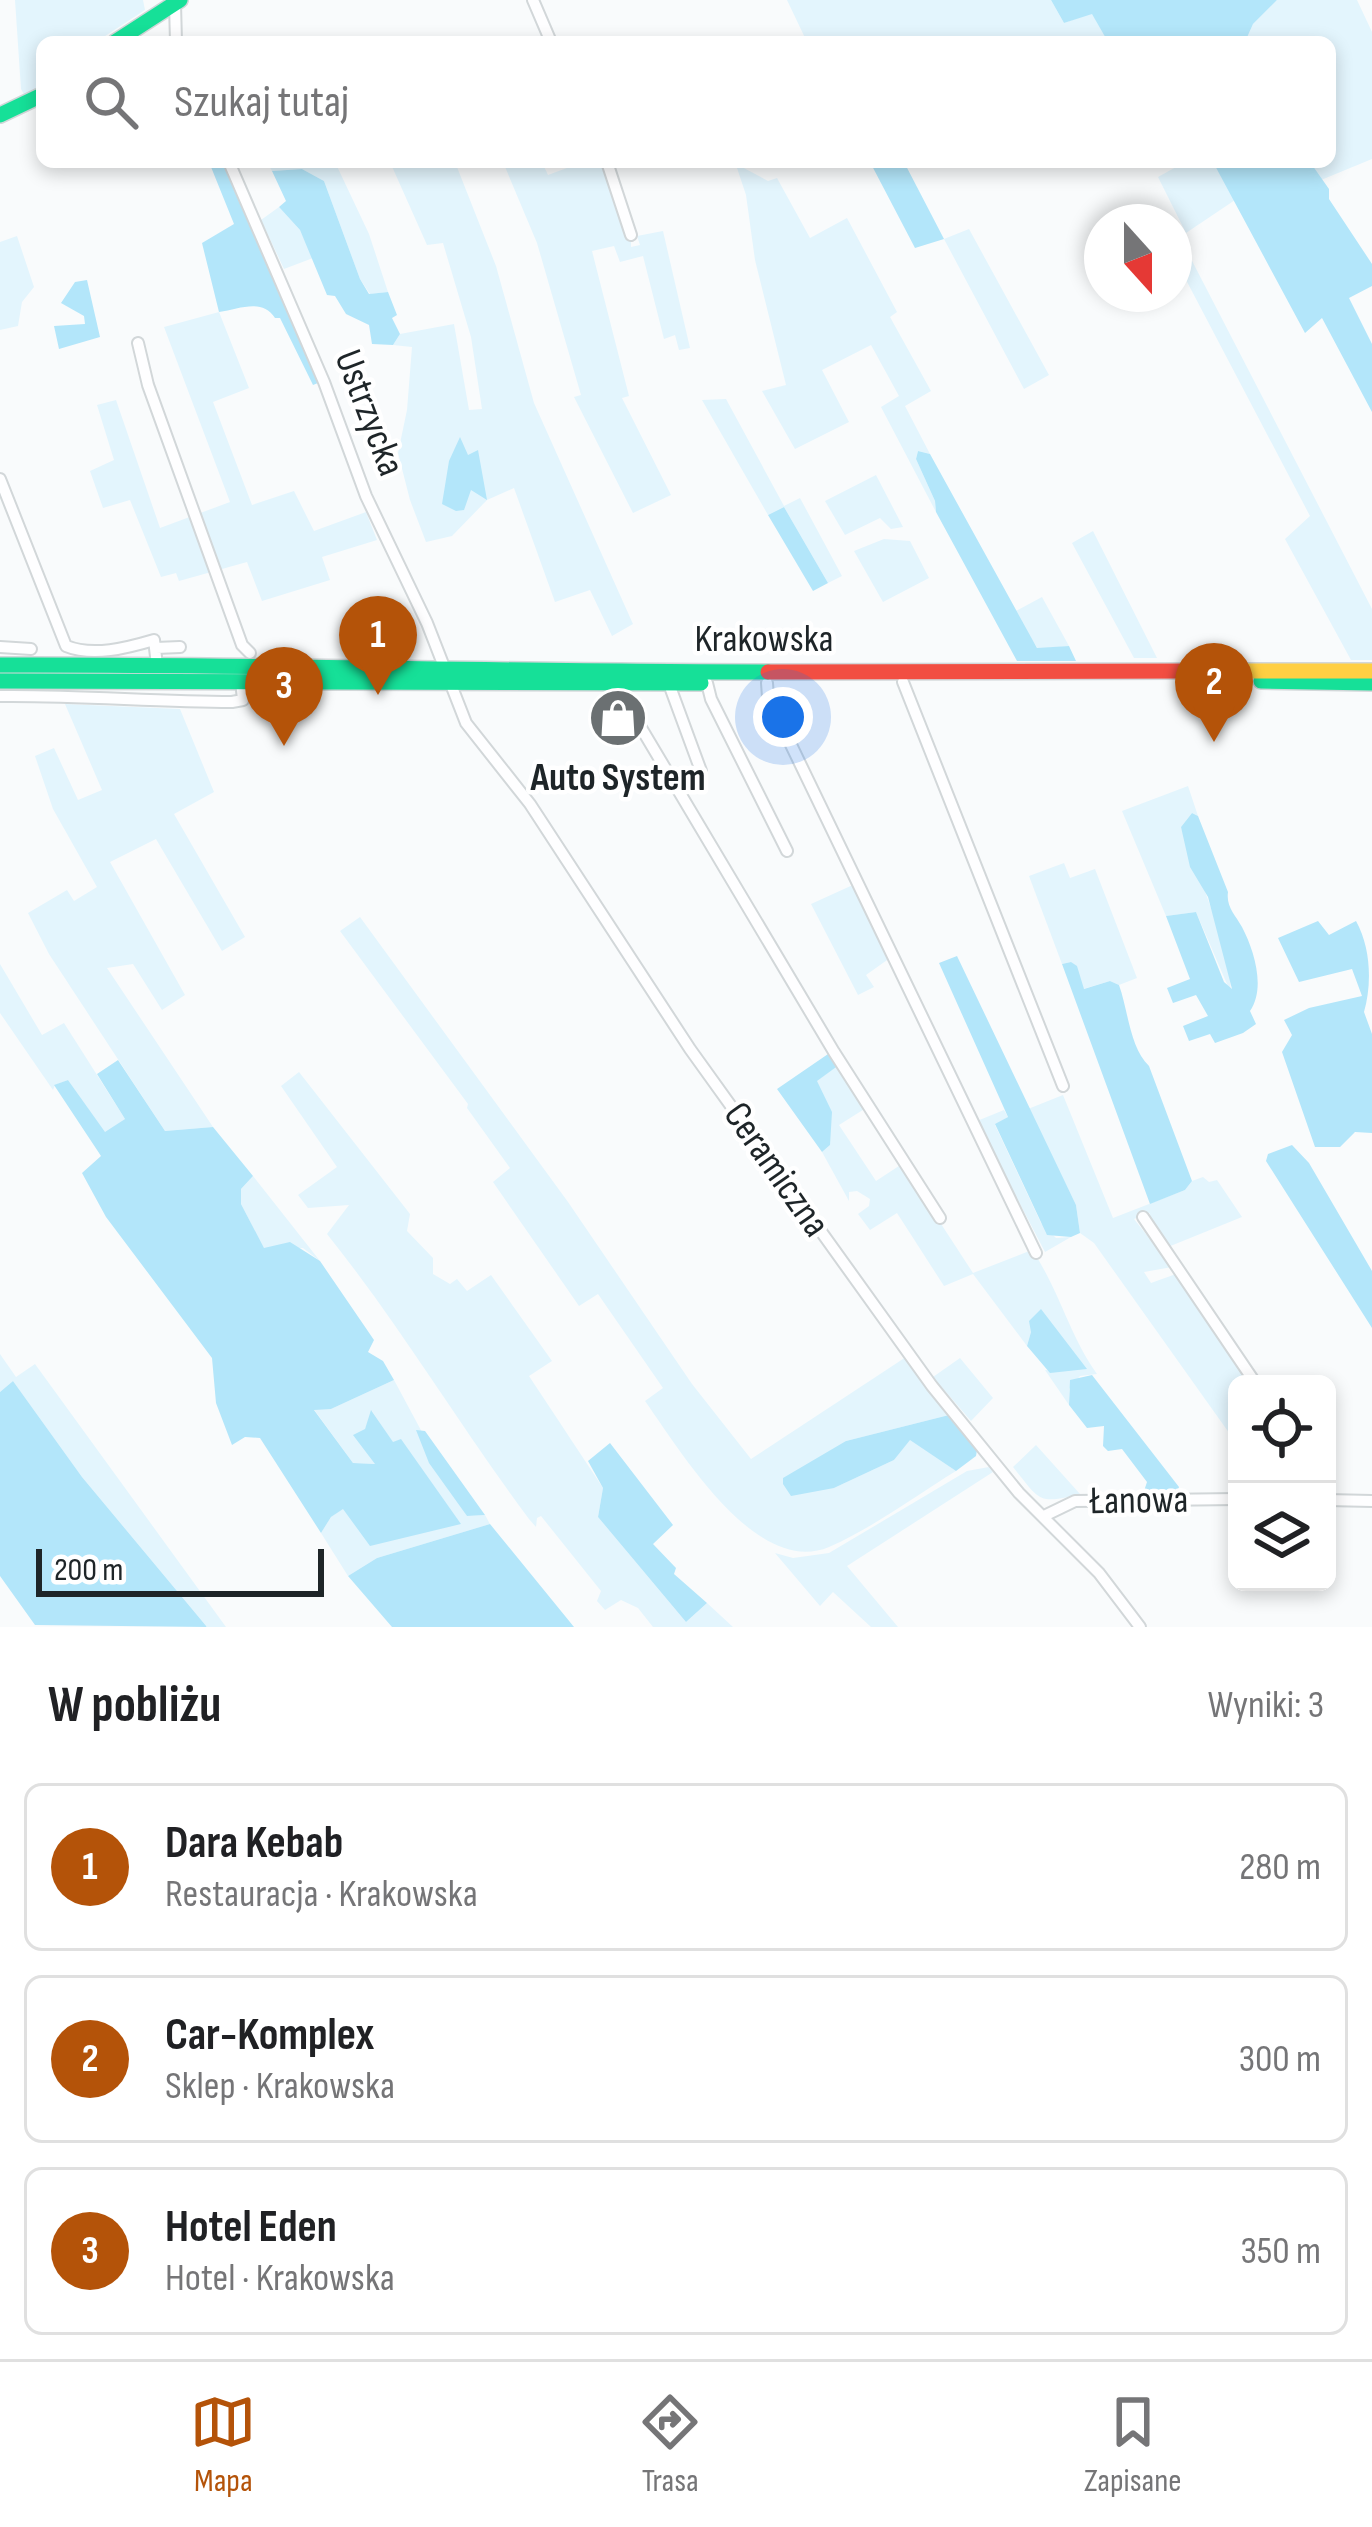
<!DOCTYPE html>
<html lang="pl">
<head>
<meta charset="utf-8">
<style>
	:root { --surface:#fff; --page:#f6f6f6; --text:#202124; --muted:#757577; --line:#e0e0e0; --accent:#b45309 }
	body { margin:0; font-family:"Sofia Sans Condensed",sans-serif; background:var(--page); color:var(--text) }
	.controls { position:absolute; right:36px; bottom:36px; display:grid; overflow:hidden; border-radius:18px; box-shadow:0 6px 18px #0003 }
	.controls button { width:108px; height:108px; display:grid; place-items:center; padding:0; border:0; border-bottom:3px solid var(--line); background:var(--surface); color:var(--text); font:60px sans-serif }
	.compass { position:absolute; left:1084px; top:204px; width:108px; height:108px; border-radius:50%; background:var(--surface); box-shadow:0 6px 18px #0003; rotate:159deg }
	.scale { position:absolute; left:36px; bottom:30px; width:288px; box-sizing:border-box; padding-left:12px; border:6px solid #1e2528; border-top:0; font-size:33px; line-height:42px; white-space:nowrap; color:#1e2528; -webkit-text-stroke:9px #fff; paint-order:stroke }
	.you { position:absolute; left:783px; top:717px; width:42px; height:42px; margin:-30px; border:9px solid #fff; border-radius:50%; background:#1a73e8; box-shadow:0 0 0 18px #1a73e833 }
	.badge { display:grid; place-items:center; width:78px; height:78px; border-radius:50%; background:var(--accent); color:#fff; font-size:39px; font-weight:700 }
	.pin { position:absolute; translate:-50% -99px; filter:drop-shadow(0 3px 6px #0008) }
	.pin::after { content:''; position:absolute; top:63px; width:42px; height:36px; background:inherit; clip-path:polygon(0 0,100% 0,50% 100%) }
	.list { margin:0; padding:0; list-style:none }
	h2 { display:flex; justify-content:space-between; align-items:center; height:156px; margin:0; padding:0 48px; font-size:51px }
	h2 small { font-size:39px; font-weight:400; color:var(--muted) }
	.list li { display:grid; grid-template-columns:78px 1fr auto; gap:36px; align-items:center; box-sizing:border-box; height:168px; margin:0 24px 24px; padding:0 24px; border:3px solid var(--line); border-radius:18px }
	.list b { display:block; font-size:45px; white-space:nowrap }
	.list p { margin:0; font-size:39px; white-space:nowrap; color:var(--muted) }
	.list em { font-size:39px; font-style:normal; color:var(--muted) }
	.icon { flex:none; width:66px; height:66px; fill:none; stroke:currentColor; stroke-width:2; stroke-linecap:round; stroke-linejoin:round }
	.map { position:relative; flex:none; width:1372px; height:1627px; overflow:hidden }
	.search { position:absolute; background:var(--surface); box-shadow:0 6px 18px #0003; left:36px; right:36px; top:36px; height:132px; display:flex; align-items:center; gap:30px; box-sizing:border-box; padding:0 42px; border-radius:18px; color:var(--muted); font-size:45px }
	.sheet { height:732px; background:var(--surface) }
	nav { display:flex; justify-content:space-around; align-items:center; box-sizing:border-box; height:168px; border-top:3px solid var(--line); background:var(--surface); font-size:33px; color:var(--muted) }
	nav a { display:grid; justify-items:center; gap:6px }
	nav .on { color:var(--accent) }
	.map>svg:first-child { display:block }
</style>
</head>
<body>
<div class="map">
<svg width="1372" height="1627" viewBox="0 0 1372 1627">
	<rect width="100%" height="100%" fill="#f9fbfc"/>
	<path fill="#e3f5fd" d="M15,0H143L145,10L96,42H42V88L25,96L21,89Z
		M787,0H1051L1064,23L1092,13L1108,42H807Z
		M1277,0H1357L1372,32V159L1321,180L1310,162H1330V42H1245L1253,24Z
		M267,162H335L369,234L388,292L370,294L360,279L324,181L302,169L272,171Z
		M390,162H455L496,266L534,403L633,624L612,636L590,590L555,602L514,488L487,500L452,536L426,542L410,500L398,453L407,410L412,347L393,345L400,334L454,324L469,410L482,409L471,337L443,243L427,245Z
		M503,162H542L548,175L583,162H603L631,235V247L640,245L637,236L663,231L690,348L679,350L675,335L664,339L643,256L620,262L614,246L592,251L629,396L622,398L671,495L633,513L574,397L581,395L537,243Z
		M735,162H745L742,167L768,181L777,178L810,238L847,218L897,312L890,317L931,391L905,406L930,454L918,451L916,459L935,501L936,512L881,407L899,396L871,345L822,370L849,422L795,449L762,391L786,385L755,260L746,195Z
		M1185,162H1213L1235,200L1186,233L1158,177Z
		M279,207L300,230L313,258L284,269L261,220Z
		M1174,226L1372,609V660H1351L1285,539L1310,516L1174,257Z
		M969,229L1049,375L1024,389L944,239Z
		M17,236L34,287L22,302L18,326L0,330V242Z
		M219,312L249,388L213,402L252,505L294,491L314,531L366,512L377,540L322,557L330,580L262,601L247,562L179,581L176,573L161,577L130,500L103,508L90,471L114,460L97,405L116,400L160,528L230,502L164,327Z
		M726,399L784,506L800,498L842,576L828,583L784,507L768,515L702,400Z
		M876,475L903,527L891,529L880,518L845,535L825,501Z
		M1093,531L1157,658H1134L1072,543Z
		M884,539L910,541L929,578L883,602L854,551Z
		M1042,597L1069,646L1038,649L1014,612Z
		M65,704L180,709L214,792L174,814L245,937L222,951L156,839L110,862L185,995L162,1010L133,964L107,968L213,1127L165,1131L49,954L28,913L67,890L74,901L97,887L53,809L35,756L54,748L78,800L102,790Z
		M1188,786L1198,816L1192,813L1181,827C1193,864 1236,960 1230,991L1196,912L1166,916L1122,811Z
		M1064,863L1070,878L1095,869L1137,978L1119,985L1110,981L1083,989L1071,962L1062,964L1029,876Z
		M855,884L890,958L866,975L874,987L858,995L811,904Z
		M360,917L568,1202L692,1384L751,1459L906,1357L949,1415L846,1441L834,1488L894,1460L910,1439L956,1471C915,1496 873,1528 829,1547C756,1578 680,1450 645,1401L663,1388L598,1294L579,1306L493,1182L510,1168L467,1108L468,1104L340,931Z
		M0,964L42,1035L64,1023L125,1119L105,1133L68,1080L55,1085L53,1090L0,1013Z
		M839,1065L866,1108L839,1125L876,1181L902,1164L973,1273L1032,1250C1059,1289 1069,1335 1097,1374L1080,1376L1069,1389V1405L1045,1370L1064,1371L1031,1332L1027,1346L973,1274L944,1286L897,1213L870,1230L858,1214L869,1206L870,1199L857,1191L849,1192V1201L822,1152L830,1145L816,1081Z
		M299,1072L410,1214L407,1231L433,1258V1274L450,1284L457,1279L467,1291L491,1275L552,1361L529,1376L603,1488L598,1517L686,1622L707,1603L733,1627H653L638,1608L621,1600L605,1610L597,1601L601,1591L541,1516L537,1518L536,1527L529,1519C459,1425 400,1325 327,1234L349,1205L308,1208L298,1195L337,1167L281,1086Z
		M1063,1095L1113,1218L1185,1190L1192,1181L1203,1177L1209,1182L1217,1180L1242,1217L1168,1247L1150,1220V1213L1134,1219L1172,1267L1144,1272L1151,1283L1176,1274L1251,1384H1237V1444L1094,1243L1080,1233L1076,1205L1028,1109Z
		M1004,1110L1008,1117L995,1125L1041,1223L1056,1238L1071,1237L1045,1252L977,1121Z
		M253,1176L320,1261L303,1248L264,1249L241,1204V1189Z
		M0,1354L16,1377L35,1364L226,1627H207L82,1477L13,1381L0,1392Z
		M960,1358L993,1398L971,1421L933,1377Z
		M394,1380L467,1516L485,1515L490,1524L377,1558L348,1576L321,1533L331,1517L343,1508L426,1530L460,1523L401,1440L393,1443L372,1411L365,1429L377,1464L353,1463L313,1408L331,1409Z
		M1036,1445L1080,1494C1037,1505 1040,1500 1013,1467Z
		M989,1467L993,1472L847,1566L898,1627H871L833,1592L820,1606L775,1553L793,1558L829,1553L967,1471Z"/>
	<path fill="#b3e6fa" d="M1051,0H1277L1253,24L1245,42H1108L1092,14L1064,23Z
		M209,162H224L318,383L313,385L280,318H275C262,298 240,309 219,312L202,243L234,224Z
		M870,162H904L944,239L915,248Z
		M1213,162H1310L1329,189V199L1372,264V286L1349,298L1372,344V412L1322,318L1305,333Z
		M302,169L324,181L360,279L369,294L388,292L397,315L392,318L400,334L393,345L372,344L369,325L346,314L335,296L327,295L300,230L279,207L286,201L272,171Z
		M87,280L100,337L59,349L54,326L85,324L84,316L61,303L75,282Z
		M460,437L468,455L478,450L487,500L471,490L464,510L456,511L442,504L449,461Z
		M918,451L930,454L1037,648L1069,646L1076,661H1017L936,512L935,501L916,459Z
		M784,507L828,583L813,591L768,515Z
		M1192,813L1198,816L1228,892C1226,907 1235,914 1242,927C1254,950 1266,988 1250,1011L1256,1024L1243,1033L1215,1043L1210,1034L1189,1041L1183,1026L1208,1016L1196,995L1173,1003L1167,988L1190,979L1166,916L1196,912L1224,982L1232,989L1208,897L1190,867L1181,827Z
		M1318,921L1329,935L1356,921C1371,948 1372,984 1364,1012L1372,1034V1133L1355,1132L1340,1147H1315L1282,1052L1292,1035L1284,1020L1309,1008L1362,996L1352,969L1299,982L1278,938Z
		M957,956L1076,1205L1080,1233L1071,1237L1047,1235L995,1124L1008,1117L939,963Z
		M1071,962L1077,966L1084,989L1110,981L1119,985C1128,1010 1130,1048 1149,1066L1192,1181L1185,1190L1150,1204L1062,964Z
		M831,1052L839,1065L817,1081L832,1112L830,1145L822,1152L777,1089Z
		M118,1060L165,1131L213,1127L253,1176L241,1189V1204L264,1248L290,1242L320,1261L374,1340L368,1352L383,1361L394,1380L331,1409L314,1410L353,1463L375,1464L353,1435L365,1429L371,1410L393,1442L401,1439L461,1524L370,1546L343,1509L331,1517L321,1533L260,1438L245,1437L232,1445L216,1403L212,1358L106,1217L82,1173L101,1156L54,1085L68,1080L105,1132L125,1119L97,1074Z
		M1292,1145L1309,1163L1372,1271V1328L1266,1161L1268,1154Z
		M1041,1309L1087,1369L1050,1373L1027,1346L1031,1332L1029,1321Z
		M1092,1375L1179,1487L1176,1496L1147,1495L1144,1491L1147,1482L1122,1449L1108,1451L1103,1446L1104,1426L1087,1428L1069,1405L1070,1380Z
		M13,1381L82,1477L207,1627L35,1625L0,1576V1392Z
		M949,1415L977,1450L976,1456L956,1471L910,1440L894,1460L834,1488L791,1496L783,1484V1478L846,1441Z
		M416,1430L425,1431L485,1515L467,1516L429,1463Z
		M610,1443L673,1525L653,1544L676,1568L674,1574L707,1603L686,1622L598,1517L603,1488L588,1461Z
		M490,1524L574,1627H392L348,1576L377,1558Z"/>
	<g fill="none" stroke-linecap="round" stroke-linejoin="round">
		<g stroke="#d2d7d9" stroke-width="14">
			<path id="street" d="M533,0L551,42
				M175,4L176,42
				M229,162L324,382L366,496L427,623L466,723L530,804L690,1049L932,1386L1019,1493L1099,1573L1140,1627
				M607,162L631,235
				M138,343L148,385L242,645L250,653
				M0,479L66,646C93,657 127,648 154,640L157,665
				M0,647L31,649
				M156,648L180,647
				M903,682L1063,1086
				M707,683L711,699L787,851
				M767,683L768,697L1036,1253
				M615,684L834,1052L940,1218
				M669,684L701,771
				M0,696C78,695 155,702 232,702L243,700L241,681
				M1143,1217L1256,1384
				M1327,1500L1372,1501
				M1044,1516L1075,1501L1237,1499"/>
		</g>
		<g stroke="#d2d7d9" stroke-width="18">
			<path id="fast" d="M115,42L180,0
				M0,115L42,95
				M0,665C256,664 512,672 768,672
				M0,681L701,683
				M1261,681L1372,683"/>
		</g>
		<g stroke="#d2d7d9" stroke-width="18">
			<path id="slow" d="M1186,671H1372"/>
		</g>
		<g stroke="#d2d7d9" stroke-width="18">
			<path id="jam" d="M768,672L1186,671"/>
		</g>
		<use href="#street" stroke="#fefeff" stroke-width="10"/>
		<use href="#fast" stroke="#16e098" stroke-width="15"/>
		<use href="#slow" stroke="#ffcf43" stroke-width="15"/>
		<use href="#jam" stroke="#f24e42" stroke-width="15"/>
	</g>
	<defs>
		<g id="shop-disc" transform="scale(3)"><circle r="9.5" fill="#6b7072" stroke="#fff"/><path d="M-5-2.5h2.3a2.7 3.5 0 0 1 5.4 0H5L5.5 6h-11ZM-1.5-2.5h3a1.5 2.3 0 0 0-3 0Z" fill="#fff"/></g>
	</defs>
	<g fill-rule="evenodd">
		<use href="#shop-disc" x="618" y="718"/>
	</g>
	<g text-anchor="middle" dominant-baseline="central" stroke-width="9" stroke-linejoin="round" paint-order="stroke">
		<g font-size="39" fill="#1e2528" stroke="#fff">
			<text transform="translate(369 413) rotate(69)">Ustrzycka</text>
			<text x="764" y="639">Krakowska</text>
			<text transform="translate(776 1170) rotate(55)">Ceramiczna</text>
			<text transform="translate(1139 1501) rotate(-1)">Łanowa</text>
		</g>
		<g font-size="39" font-weight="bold" fill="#1e2528" stroke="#fff">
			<text x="618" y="778">Auto System</text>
		</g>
	</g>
</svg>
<div class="controls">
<button><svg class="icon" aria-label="locate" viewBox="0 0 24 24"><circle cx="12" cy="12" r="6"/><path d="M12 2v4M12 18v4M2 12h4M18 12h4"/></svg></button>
<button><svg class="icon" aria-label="layers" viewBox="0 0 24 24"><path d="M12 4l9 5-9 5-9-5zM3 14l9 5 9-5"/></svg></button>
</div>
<svg class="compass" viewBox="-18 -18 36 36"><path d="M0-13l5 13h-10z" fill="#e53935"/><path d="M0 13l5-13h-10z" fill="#757577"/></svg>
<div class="scale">200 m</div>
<div class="you"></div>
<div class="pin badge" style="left:378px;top:695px">1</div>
<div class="pin badge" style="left:1214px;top:742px">2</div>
<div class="pin badge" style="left:284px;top:746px">3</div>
<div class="search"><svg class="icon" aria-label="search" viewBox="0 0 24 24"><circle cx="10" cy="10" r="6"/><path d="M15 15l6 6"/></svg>Szukaj tutaj</div>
</div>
<section class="sheet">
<h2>W pobliżu<small>Wyniki: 3</small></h2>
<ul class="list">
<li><span class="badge">1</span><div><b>Dara Kebab</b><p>Restauracja · Krakowska</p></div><em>280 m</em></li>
<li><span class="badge">2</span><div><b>Car-Komplex</b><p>Sklep · Krakowska</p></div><em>300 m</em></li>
<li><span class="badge">3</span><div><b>Hotel Eden</b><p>Hotel · Krakowska</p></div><em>350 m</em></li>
</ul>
</section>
<nav>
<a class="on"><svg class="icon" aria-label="map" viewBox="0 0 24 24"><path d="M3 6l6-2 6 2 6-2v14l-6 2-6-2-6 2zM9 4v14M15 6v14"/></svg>Mapa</a>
<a><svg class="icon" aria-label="directions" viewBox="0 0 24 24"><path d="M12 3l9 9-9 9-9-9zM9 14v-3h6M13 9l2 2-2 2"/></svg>Trasa</a>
<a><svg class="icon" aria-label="saved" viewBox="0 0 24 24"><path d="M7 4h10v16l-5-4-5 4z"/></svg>Zapisane</a>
</nav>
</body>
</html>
